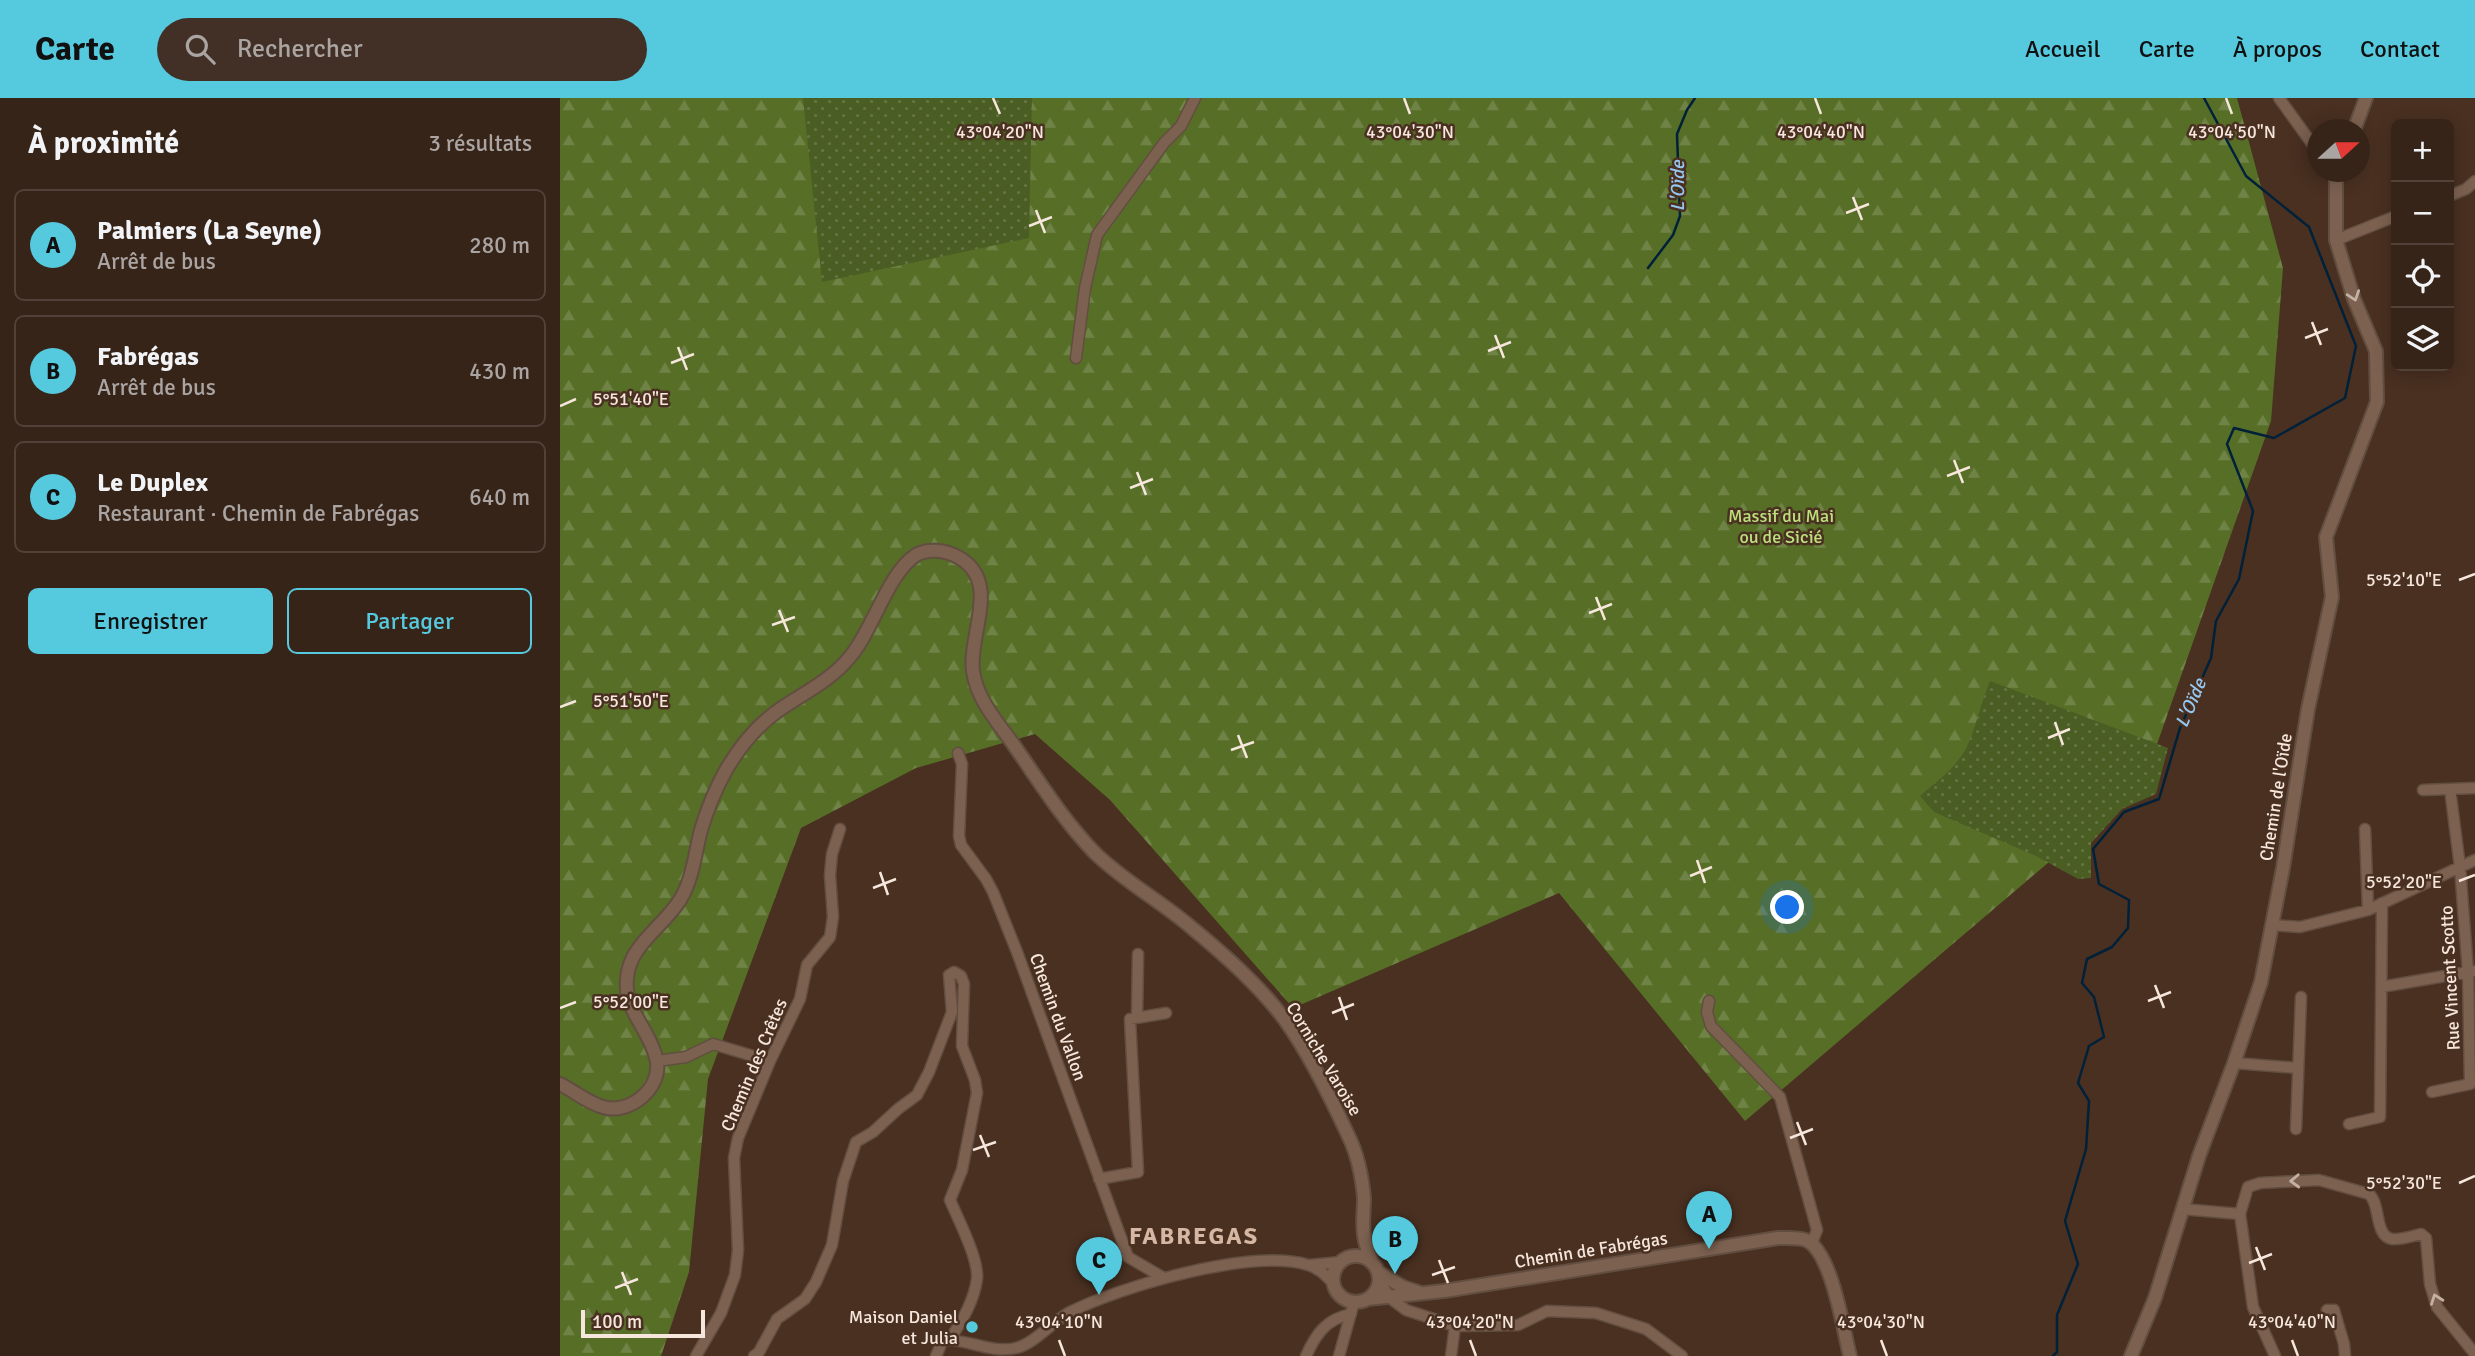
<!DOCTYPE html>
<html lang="fr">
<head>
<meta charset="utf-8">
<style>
	:root { --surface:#372419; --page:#423026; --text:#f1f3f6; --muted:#aaa4a2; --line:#514138; --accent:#55cadf }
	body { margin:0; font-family:Signika,sans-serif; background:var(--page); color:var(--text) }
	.controls { position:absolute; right:21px; top:21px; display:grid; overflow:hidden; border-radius:10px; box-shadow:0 4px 18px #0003 }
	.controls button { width:63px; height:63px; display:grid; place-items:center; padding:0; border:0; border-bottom:2px solid var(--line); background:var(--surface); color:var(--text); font:35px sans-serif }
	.compass { position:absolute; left:1747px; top:21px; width:63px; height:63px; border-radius:50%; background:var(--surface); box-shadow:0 4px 18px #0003; rotate:69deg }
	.scale { position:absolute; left:21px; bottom:18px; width:124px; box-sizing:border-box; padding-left:7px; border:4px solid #f6e6dc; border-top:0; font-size:19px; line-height:24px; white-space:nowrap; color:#f6e6dc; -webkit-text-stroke:5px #493021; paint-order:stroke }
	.you { position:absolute; left:1228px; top:810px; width:24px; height:24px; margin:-18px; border:5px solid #fff; border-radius:50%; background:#1a73e8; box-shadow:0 0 0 10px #1a73e833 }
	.badge { display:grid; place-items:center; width:46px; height:46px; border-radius:50%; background:var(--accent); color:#111; font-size:23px; font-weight:700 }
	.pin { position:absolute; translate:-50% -58px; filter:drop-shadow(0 2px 4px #0008) }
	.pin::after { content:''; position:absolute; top:37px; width:24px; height:21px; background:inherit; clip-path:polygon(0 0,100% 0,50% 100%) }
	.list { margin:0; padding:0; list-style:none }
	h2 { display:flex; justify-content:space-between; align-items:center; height:91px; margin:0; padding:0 28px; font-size:30px }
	h2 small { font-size:23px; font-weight:400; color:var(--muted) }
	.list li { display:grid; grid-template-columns:46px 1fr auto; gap:21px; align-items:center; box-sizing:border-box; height:112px; margin:0 14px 14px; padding:0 14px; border:2px solid var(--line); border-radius:10px }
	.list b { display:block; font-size:26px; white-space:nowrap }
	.list p { margin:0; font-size:23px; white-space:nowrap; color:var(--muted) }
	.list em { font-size:23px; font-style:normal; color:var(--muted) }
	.actions { display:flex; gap:14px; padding:21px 28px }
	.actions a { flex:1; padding:16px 0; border:2px solid var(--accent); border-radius:10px; text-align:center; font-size:24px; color:var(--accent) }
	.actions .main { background:var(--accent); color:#111 }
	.icon { flex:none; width:38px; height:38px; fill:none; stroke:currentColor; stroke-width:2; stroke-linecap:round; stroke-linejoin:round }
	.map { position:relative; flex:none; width:1915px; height:1258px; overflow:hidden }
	header { display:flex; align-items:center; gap:42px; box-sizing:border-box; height:98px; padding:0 35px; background:var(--accent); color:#111 }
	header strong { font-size:33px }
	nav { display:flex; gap:38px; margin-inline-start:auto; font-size:24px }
	.search { width:490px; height:63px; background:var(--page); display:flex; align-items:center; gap:18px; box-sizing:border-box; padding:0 24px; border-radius:38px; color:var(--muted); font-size:26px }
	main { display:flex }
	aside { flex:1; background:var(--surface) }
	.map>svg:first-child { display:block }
</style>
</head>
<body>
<header>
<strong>Carte</strong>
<div class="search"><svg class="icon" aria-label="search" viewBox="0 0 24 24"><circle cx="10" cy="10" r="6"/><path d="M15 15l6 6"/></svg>Rechercher</div>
<nav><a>Accueil</a><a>Carte</a><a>À propos</a><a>Contact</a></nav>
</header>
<main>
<aside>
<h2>À proximité<small>3 résultats</small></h2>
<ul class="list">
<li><span class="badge">A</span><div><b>Palmiers (La Seyne)</b><p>Arrêt de bus</p></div><em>280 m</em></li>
<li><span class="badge">B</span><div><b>Fabrégas</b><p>Arrêt de bus</p></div><em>430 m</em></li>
<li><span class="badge">C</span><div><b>Le Duplex</b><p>Restaurant · Chemin de Fabrégas</p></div><em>640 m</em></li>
</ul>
<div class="actions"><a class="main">Enregistrer</a><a>Partager</a></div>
</aside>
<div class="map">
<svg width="1915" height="1258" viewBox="0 0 1915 1258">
	<defs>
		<pattern id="forest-firs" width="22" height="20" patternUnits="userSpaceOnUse" patternTransform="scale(1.75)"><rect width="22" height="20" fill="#576e27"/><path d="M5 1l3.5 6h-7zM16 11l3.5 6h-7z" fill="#708346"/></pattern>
		<pattern id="park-dots" width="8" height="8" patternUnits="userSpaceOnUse" patternTransform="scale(1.75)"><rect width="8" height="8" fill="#4a5d23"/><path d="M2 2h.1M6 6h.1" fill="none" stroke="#657442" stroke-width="1.8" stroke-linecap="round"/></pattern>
	</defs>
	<rect width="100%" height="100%" fill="#493021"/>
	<path fill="url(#forest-firs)" d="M0,0H1677L1723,170L1711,323L1584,683L1185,1023L999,795L733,910L550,702L475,636L356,670L241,730L148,981L129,1174L101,1258H0Z"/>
	<path fill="url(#park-dots)" d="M243,0H472L469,140L262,184Z
		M1430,583L1608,650L1596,696L1562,711L1531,745V780L1518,781L1476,758L1374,714L1360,698C1377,683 1399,668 1408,646C1417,626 1421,604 1430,583Z"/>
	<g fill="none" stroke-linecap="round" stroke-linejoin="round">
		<path stroke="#002139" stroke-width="2.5" d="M1088,170L1113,137L1120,118L1117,36L1127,12L1135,0
			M1493,1258L1497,1254V1217L1518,1166L1505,1123L1526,1051L1529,1003L1518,985L1529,948L1544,939L1534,899L1522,885L1527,861L1552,849L1568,830L1569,802L1539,786L1533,751L1564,714L1599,701L1620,630L1651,560L1656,523L1679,481L1693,413L1667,346L1674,330L1714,340L1785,300L1796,248L1749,129L1686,78L1644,0"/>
		<g stroke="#624e40" stroke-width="13">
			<path id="minor" d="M1719,0L1758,54
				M1889,98L1906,91L1915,83
				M1776,142L1836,118
				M516,260L525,190L537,137L604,45L621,28L635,0
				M398,655L402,666L399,738L401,747L426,781L433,794L457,854L568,1159L604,1180
				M1863,692L1915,690
				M1805,731L1808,812
				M1712,827L1740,829L1808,812L1915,762
				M1821,889L1914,873
				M1149,903L1147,914L1151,928L1220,999L1257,1132L1252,1145
				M577,919L578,856
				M97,963L126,959L153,946L210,963
				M1674,965L1738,970
				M1872,994L1910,986L1908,874L1900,769L1890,691
				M1789,1026L1820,1019L1822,805
				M1736,1031L1741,899
				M539,1081L578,1074L570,921L606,915
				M1622,1111L1680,1116
				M1680,1116L1688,1089L1700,1085L1759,1082L1809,1096C1821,1106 1814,1138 1832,1141C1841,1142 1852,1138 1861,1136L1866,1140L1870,1186L1877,1209L1915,1256
				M1680,1116L1693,1209L1715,1258
				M750,1167L781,1164
				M819,1182L830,1200L846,1212L895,1228L958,1227L987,1213L1036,1215L1086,1231L1122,1258
				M1767,1212H1774L1784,1246L1785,1258
				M136,1258L161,1215L175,1177L178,1152L174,1060L178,1040L210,963L240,901L247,867L270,839L273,819L270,777L272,756L280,731
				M194,1258L199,1254L217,1221L245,1201L256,1184L272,1147L283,1083L296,1044L313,1034L338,1011L357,997L369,974L392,914L389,877L394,874L401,878L404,886L402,948L415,982L417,995L402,1072L390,1102C398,1121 419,1161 417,1181C414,1203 402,1223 390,1241
				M376,1258L383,1242C406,1240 430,1256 456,1250C474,1246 493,1223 510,1214C562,1188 692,1150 748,1167C759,1170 766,1178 774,1186
				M746,1258C756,1236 766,1221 791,1216
				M779,1258L794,1204
				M891,1258L895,1228"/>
		</g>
		<g stroke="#624e40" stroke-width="16">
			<path id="tertiary" d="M1794,32L1806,0
				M0,986C14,993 28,1005 43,1009C69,1017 101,991 97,964C93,941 75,922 68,900C59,851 97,837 120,802C133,781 135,755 141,732C147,712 156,690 166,672C180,648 196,628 219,612C242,596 270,583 289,560C313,533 327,476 356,457C368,450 385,452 398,459C442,483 408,536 413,573C417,601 435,621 451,643C477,680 502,721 534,754C563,783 601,803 632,830C665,857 700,888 725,922C750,957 770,998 788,1037C798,1057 802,1078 804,1100C804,1112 802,1125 804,1137C805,1146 809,1156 812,1165
				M773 1181a23 23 0 1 1 46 0a23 23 0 1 1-46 0Z
				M818,1174L843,1189L858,1194
				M807,1201L884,1193L1218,1140C1227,1140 1237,1139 1246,1142C1272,1154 1283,1231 1290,1258
				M1571,1258L1595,1200L1639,1058L1674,965L1701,884L1723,770L1748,611L1772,499L1766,439L1817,304L1816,253L1794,201L1776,142V80L1778,74"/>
		</g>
		<use href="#minor" stroke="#7c6150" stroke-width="10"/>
		<use href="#tertiary" stroke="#7c6150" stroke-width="12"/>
	</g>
	<defs><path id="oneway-chevron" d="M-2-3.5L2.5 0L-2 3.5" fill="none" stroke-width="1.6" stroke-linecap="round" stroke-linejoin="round" transform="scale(1.75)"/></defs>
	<g stroke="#c5b1a4">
		<use href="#oneway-chevron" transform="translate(1794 198) rotate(71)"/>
		<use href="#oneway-chevron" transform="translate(1735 1083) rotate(178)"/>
		<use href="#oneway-chevron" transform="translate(1876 1201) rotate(-110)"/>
	</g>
	<path fill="none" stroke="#f6e6dc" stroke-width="2.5" d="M433,0L440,16M844,0L850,16M1255,0L1261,16M1666,0L1672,16M1293,99L1302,122M476,112L485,135M1286,115L1309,106M469,128L492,119M1752,224L1761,247M935,237L944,260M1745,240L1768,231M118,249L127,272M928,253L951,244M111,265L134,256M0,308L16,301M1394,362L1403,385M577,374L586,397M1387,378L1410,369M570,390L593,381M1899,482L1915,476M1036,499L1045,522M219,512L228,534M1029,515L1052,506M212,527L235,519M0,609L16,603M1495,624L1503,647M678,637L687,660M1488,640L1510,631M671,652L694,644M1137,762L1145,785M320,774L328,797M1130,778L1152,769M1899,783L1915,777M313,790L336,781M1595,887L1604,910M779,899L787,922M1588,903L1611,894M0,910L16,904M772,915L794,906M1237,1024L1246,1047M420,1037L429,1059M1230,1040L1253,1031M413,1052L436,1044M1899,1085L1915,1078M1696,1149L1705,1172M879,1162L888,1185M1689,1165L1712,1156M62,1174L71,1197M872,1177L895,1169M55,1190L78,1181M499,1242L505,1258M910,1242L916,1258M1321,1242L1327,1258M1732,1242L1738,1258"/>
	<circle fill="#55cadf" stroke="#493021" stroke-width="2.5" cx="412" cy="1229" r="7"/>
	<g text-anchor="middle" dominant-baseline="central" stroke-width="5" stroke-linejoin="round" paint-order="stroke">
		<g font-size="18" fill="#bde07d" stroke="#493021">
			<text x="1221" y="418">Massif du Mai<tspan x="1221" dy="21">ou de Sicié</tspan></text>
		</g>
		<g font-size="18" fill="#f6e6dc" stroke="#493021">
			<text transform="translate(1716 699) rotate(-81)">Chemin de l'Oïde</text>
			<text transform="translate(1890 880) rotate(-93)">Rue Vincent Scotto</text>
			<text transform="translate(498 919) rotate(70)">Chemin du Vallon</text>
			<text transform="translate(764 961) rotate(59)">Corniche Varoise</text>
			<text transform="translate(194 967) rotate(-67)">Chemin des Crêtes</text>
			<text transform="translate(1031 1152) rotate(-9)">Chemin de Fabrégas</text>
		</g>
		<g font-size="18" fill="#f6e6dc" stroke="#493021" text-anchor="end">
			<text x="398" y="1219">Maison Daniel<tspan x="398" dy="21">et Julia</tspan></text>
		</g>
		<g font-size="19" font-style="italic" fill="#96c7f1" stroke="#493021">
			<text transform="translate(1118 88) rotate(-90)">L'Oïde</text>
			<text transform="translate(1631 605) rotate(-67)">L'Oïde</text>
		</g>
		<g font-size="24" font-weight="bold" letter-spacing="2" fill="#d6b7a4" stroke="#493021">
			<text x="634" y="1138">FABREGAS</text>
		</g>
	</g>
	<g font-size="18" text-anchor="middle" fill="#f6e6dc" stroke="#493021" stroke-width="5" stroke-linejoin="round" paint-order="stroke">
		<text x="1672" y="40">43°04'50"N</text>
		<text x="440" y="40">43°04'20"N</text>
		<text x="850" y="40">43°04'30"N</text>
		<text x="1261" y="40">43°04'40"N</text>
		<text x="71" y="307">5°51'40"E</text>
		<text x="1844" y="488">5°52'10"E</text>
		<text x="71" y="609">5°51'50"E</text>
		<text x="1844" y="790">5°52'20"E</text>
		<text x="71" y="910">5°52'00"E</text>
		<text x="1844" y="1091">5°52'30"E</text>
		<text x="499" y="1230">43°04'10"N</text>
		<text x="910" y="1230">43°04'20"N</text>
		<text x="1321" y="1230">43°04'30"N</text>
		<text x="1732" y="1230">43°04'40"N</text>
	</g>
</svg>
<div class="controls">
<button>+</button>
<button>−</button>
<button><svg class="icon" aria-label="locate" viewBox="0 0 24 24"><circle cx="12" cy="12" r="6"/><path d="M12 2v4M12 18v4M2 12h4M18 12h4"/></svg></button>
<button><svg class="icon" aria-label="layers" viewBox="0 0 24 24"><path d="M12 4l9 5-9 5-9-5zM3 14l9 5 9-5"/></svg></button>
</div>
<svg class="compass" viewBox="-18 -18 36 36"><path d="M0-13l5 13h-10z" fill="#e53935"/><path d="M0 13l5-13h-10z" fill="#aaa4a2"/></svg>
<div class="scale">100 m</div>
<div class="you"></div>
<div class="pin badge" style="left:1149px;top:1151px">A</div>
<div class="pin badge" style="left:835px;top:1176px">B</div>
<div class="pin badge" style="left:539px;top:1197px">C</div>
</div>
</main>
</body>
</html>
